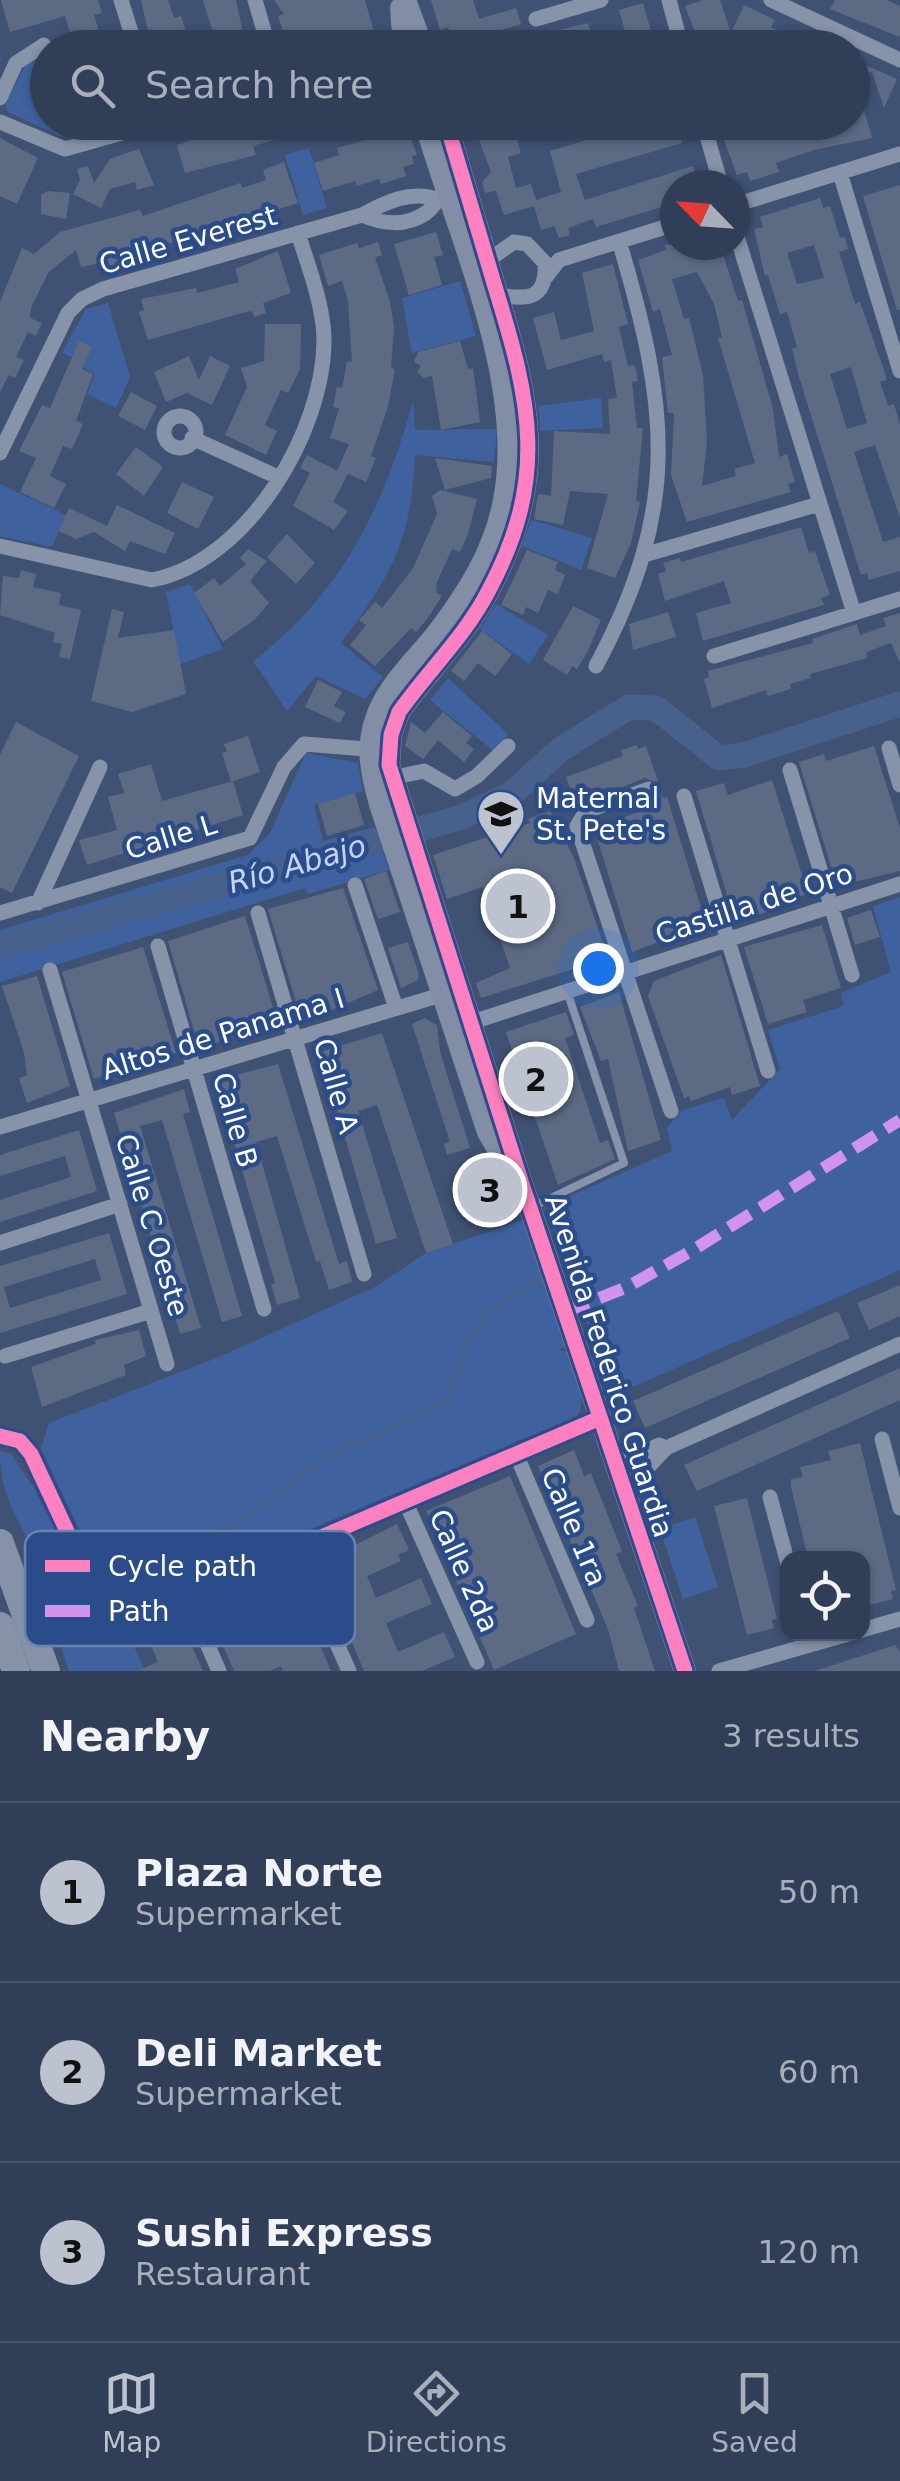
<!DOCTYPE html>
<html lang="en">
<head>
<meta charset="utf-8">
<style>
	:root { --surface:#303e57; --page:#3c4961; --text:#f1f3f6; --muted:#a8aeba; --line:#4b576d; --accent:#bcc2ce }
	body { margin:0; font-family:"DejaVu Sans",sans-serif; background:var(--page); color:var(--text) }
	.controls { position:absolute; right:30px; bottom:30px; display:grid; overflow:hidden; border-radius:20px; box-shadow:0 2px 8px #0004 }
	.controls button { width:90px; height:90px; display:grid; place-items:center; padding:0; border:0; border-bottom:2px solid var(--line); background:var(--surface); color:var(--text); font:50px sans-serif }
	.compass { position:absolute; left:660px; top:170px; width:90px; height:90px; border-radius:50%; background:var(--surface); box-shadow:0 2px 8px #0004; rotate:295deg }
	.you { position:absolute; left:598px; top:968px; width:35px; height:35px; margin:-25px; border:8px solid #fff; border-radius:50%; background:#1a73e8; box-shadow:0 0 0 15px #1a73e833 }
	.badge { display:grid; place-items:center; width:65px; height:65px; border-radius:50%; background:var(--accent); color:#111; font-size:32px; font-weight:700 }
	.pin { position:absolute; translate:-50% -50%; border:5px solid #fff; box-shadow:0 2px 10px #0006 }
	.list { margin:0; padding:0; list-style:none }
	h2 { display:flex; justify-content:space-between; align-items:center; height:130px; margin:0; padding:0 40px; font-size:42px }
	h2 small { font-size:32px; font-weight:400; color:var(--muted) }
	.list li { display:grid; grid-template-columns:65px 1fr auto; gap:30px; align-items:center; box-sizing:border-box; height:180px; padding:0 40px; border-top:2px solid var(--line) }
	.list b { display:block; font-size:38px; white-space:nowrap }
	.list p { margin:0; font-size:32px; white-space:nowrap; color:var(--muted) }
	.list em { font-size:32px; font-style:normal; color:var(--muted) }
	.icon { flex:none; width:55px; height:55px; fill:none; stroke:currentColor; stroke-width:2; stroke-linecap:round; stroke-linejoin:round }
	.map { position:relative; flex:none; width:900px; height:1671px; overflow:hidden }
	.search { position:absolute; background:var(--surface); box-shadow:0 2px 8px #0004; left:30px; right:30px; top:30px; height:110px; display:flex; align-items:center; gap:25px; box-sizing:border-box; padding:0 35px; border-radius:55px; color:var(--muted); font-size:38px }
	.sheet { height:670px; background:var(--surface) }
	nav { display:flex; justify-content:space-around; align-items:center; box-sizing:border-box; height:140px; border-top:2px solid var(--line); background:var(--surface); font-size:28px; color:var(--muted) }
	nav a { display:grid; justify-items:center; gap:5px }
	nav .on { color:var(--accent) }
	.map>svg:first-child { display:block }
</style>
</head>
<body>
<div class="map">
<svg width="900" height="1671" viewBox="0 0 900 1671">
	<rect width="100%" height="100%" fill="#405274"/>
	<path fill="#3f629f" d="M47,58L48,122L88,123L91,131L59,136L8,112L5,105L26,64Z
		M309,148L327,208L303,215L285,155Z
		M460,281L476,336L412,353L402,298Z
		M108,303L130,377L116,408L87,394L95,374L83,368L91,347L79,341L72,357L62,353L86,309Z
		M601,398L603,428L540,431L539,406Z
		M413,401L415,430L497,429L494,462L415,455C411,542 392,574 341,643L383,677L365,699L316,676L287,711L253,661C341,595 384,507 413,401Z
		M0,484L66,515L52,547L0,536Z
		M531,520L592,538L581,570L522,546Z
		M190,584L223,649L180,664L166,592Z
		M496,604L548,635L529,664L480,629Z
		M448,678L508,734L494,751L430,700Z
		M306,753L358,763L363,791L314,805L323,841L375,827L389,870L308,894L305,888L0,982V930L248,855L270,833Z
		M900,897V1270L612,1396L548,1214L561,1200L672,1151L667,1127L683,1110L724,1098L732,1120L780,1069L768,1030L844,1006L841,993L891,972L873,906Z
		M526,1219L567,1346L559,1350L567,1352C574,1372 589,1397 577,1416L149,1598L134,1602L110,1593L41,1449L49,1423L219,1357L377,1286L426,1253Z
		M0,1451L11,1454L34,1488L94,1603L121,1618L145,1671H69C56,1637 54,1599 40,1566C22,1522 0,1501 0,1451Z
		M695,1517L718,1587L683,1599L660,1529Z"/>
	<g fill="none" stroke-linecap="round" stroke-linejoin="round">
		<path stroke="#48608c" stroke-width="4" d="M106,1545L143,1554L231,1527L345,1444L371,1440L448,1398L469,1335L490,1310L543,1278"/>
		<path stroke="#48608c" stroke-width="25" d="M0,947L459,818L510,795L561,749L629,707L656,708L719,758L744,755L900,704"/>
	</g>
	<path fill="#5c6a84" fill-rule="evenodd" d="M1,0H98L102,13L94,15L104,48H75L65,16L10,32Z
		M141,0H168L174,18L181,16L190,44L214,36L203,0H236L246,48H152Z
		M274,0H365L374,32L332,44L333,48H288L278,16L284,14Z
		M431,0H473L479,19L516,8L521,24L488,34L490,41L455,48L448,27L440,30Z
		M703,0H720L731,33L744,5L775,20L771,27L803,42L807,33L838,48H756L724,32L727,48H701L685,6Z
		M835,0H887L900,6V37L830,9Z
		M643,3L652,34L628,42L619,10Z
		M588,23L595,48H508L549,32Z
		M852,59L897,79L884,108L872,72L852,78Z
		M856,81L872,138L814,150L776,163L779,172L750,181L747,172L737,175L717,122H751L756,138L783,129L781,122H852Z
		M244,122H327L328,125L253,146L256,155L185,173L177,145Z
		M371,122H405L417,155L412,156L414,164L403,167L406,176L381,184L379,179L357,186L355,181L323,191L314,163L339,155L337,148L375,137Z
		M482,122H500L503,132L514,129L521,153L508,157L516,188L531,184L536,200L561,192L550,151L646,122H677L682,143L576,174L585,200L693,166L699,185H675V203L596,227L593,219L568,228L570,235L559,238L554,226L541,230L534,206L504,215L496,191L485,193L482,182L491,172L479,140L487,138Z
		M0,138L38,158L17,204L0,196Z
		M139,149L154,185L137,190L135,182L110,189L101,208L73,194L80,180L77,169L88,166L94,183L110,159Z
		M284,162L298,203L196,236L198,242L181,248L179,241L128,253L130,257L119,261L120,265L107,269L105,262L81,267L76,250L48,273L31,308L30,318L42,323L36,336L28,332L16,357L24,360L15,378L9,375L0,392V302L22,248L34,254L60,232L140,210L143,216L240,183L242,188L266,180L263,170Z
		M900,185V310H897L863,196Z
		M48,191L70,193L66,219L41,214V194Z
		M820,198L823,208L830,206L840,238L845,237L848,249L839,252L855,304L860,302L883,367L887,380L880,382L888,406L894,404L900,425V518L875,445L854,452L883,542L900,537V571L869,580L867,573L861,575L799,377L792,349L797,347L787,312L780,314L768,275L765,276L754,229L763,227L760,217ZM814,245L824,278L797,284L787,253ZM851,367L867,423L847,429L830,374Z
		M436,232L443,255L434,257L442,285L409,295L394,244Z
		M378,242L382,255L375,258L390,301L394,328L391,368L395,369L388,407L371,456L376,458L366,482L348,474L333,502L348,511L334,530L293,506L310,473L300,468L307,455L337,471L349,444L330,438L339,408L333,407L337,387L342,388L347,361L352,362L348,301L342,281L328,286L319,255L357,243L359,248Z
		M665,245H720L738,301L742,300L773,409L779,457L787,454L795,482L788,484L791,492L687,522L671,475L674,413H668L662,357L672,355L660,309L653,312L638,260L666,250ZM697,272L714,304L722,337L718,338L755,463L734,469L736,476L702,486L707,441L703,375L689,318L684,319L672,279Z
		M278,251L291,293L263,303L266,313L254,317L252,311L242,313L148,340L139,312L144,310L141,299L196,288L197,293L239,282L235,269Z
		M613,264L628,324L619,327L628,366L635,365L638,381L632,382L637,428H643L636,501L640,502L631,543L615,578L587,568L608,494L570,491L563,525L534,519L538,494L551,496L554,431L610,434L608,399L617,398L611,360L604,362L602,354L547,370L533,318L554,312L561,340L594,331L582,273Z
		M265,324H301L300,369L288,393L281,390L265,425L277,431L266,455L225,435L247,387L241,368L264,361Z
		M79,341L92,347L82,369L93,374L76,421L83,424L72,449L63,446L50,476L66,484L54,508L20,492L36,458L19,451L42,405L50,408Z
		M460,341L468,369L473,368L480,422L441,430L432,376L424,378L417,372L421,366L414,362L418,352Z
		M189,356L199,380L210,356L230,366L212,405L187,393L166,402L154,372Z
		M131,392L157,406L145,430L118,416Z
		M136,447L163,467L144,496L116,474Z
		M435,458L492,466L491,478L445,490Z
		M182,482L214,497L198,529L167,513Z
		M440,490L477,499L468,534L460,552L452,549L437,582L436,592L442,596L427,619L416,632L411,628L375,666L350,645L366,625L359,620L375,602L382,608L413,568L437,514L432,496Z
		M117,505L175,533L165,554L130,541L125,551L94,532L76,539L59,531L69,508L107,526Z
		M801,527L809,553L815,551L830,595L821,598L824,605L703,641L696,613L731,603L724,581L665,601L658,574L666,571L663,563L680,558L681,562Z
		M287,534L315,563L296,584L267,557Z
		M248,549L267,561L250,581L269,603L254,620L223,642L194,593L214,578L220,586L246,564L240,558Z
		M527,550L558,562L555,570L565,575L558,594L548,590L538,613L526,607L523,615L501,605Z
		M21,570L36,574L33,587L61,593L59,605L81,610L70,659L59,657L62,644L53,642L55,633L0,615L3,576L19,578Z
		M573,606L601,620L588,651L577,669L572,666L567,675L543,660Z
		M112,609L124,612L118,638L174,630L186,694L132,712L91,701Z
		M668,612L676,637L633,650L629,624Z
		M900,613V663L891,643L866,652L867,658L810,674L811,678L790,684L791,689L768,696L766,690L712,708L704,679L709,677L708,671L813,643L812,639L857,624L860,635L886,626L883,618Z
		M482,631L512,654L495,676L478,663L464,681L451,671Z
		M318,680L342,692L334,706L346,712L340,723L305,707Z
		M443,712L472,736L466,743L474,749L464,762L438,740L423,759L405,746L411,722L425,733Z
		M16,722L79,756L12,893L0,887V755Z
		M248,736L260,772L231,782L222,753L227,751L224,744Z
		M637,745L638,749L646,746L659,784L645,778L576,806L566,777L623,756L621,750Z
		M874,746L900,828V871L837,886L799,762L824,754L826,761Z
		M151,764L162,801L233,781L243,815L87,865L79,840L117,830L108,797L124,793L118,774Z
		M772,780L808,894L770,905L772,910L752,917L749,909L733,915L696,791L724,783L728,795Z
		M660,787L663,798L667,797L706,924L632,952L594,828L638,812L636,807L657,797Z
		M355,793L364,825L327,836L318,804Z
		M550,811L574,858L608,958L481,998L476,983L510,968L482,887L447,899L433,855L530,823L528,819Z
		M386,871L400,912L378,919L364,879Z
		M343,888L378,990L306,1021L301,1018L268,909Z
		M871,910L880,937L855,945L847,918Z
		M245,916L278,1023L199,1048L168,941Z
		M822,925L841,988L803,1000L807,1012L768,1024L744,947Z
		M408,942L419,974L418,980L401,988L388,948Z
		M143,947L176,1053L94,1079L62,972Z
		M721,955L760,1086L732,1095L730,1087L691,1101L689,1096L684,1098L648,996L654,981Z
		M37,976L70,1086L27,1103L19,1078L27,1075L24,1053L2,986Z
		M619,992L661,1140L628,1151L608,1059L601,1061L580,1007Z
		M566,1012L574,1035L565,1038L600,1143L608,1140L615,1159L558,1185L506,1032Z
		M425,1018L437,1025L440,1052L470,1148L447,1155L444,1144L450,1142L412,1024Z
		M382,1033L453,1244L426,1253L377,1105L358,1111L397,1238L376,1244L320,1052Z
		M278,1064L339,1264L347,1261L352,1282L329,1290L320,1261L316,1262L277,1136L256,1142L300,1298L277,1305L271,1284L275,1283L216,1080Z
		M184,1089L190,1112L183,1114L242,1316L222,1322L162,1120L140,1126L201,1328L180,1334L114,1113Z
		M79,1130L97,1191L0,1222V1200L71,1177L65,1156L0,1176V1155Z
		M497,1180L508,1216L482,1225L471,1188Z
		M109,1233L127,1294L0,1333V1266ZM95,1259L101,1280L10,1308L4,1287Z
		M900,1285V1316L869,1330L857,1303Z
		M838,1311L850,1338L645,1428L633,1401Z
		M139,1330L146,1356L124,1365L126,1375L42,1407L31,1367L96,1344L95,1340Z
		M900,1368V1400L697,1491L684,1465Z
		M860,1443L896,1590L891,1591L893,1599L866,1606L862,1558H808L791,1487V1479L803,1477L800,1467L831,1460L828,1451Z
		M574,1450L584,1476L591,1473L622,1551L616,1554L638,1606L634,1608L655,1671H619L608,1629L538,1466Z
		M510,1476L576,1634L494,1670L426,1511Z
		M747,1498L777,1619L772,1620L774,1628L747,1635L714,1506Z
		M397,1524L409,1550L398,1555L401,1561L367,1576L376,1598L421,1578L432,1604L386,1623L398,1652L444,1632L455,1657L422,1671H364L322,1571L329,1567L325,1560Z
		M289,1572L331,1671H283L281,1666L270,1671H234L207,1609Z
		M180,1619L203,1671H137L158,1662L146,1634Z
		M895,1645L900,1652V1671H815Z"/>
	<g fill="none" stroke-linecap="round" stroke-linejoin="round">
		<path stroke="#8793a9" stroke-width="8" d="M534,1206L624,1163L567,991"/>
		<path stroke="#8793a9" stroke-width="15" d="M121,0L136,48
			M255,0L269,48
			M669,0L682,48
			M771,0L900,60
			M536,19L601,0
			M369,48H386
			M0,98L16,63L44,45
			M0,122L65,149L161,122
			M703,122L721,185
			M564,130L590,122
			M840,173L900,371
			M735,205L900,154
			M362,215C382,224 406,227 426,213C434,207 434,201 444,197
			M735,230L854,613
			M483,264L514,242L527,244L545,263C547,304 523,298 494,295
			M546,277L559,260L675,224
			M164 432a16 16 0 1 1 32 0a16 16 0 1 1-32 0Z
			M192,438L280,478
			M0,453L68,313L82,299L103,289L362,215C386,202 410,190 437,199
			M0,546L152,580C247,562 325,431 324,338C323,303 308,266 298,233
			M644,555L819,504
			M714,656L900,599
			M596,666C681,507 669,409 619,241
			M889,748L900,785
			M790,770L852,975
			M391,778L424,771L455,789L477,776L508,746
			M649,789L586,811L577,826L671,1111
			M684,796L768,1071
			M355,885L396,1008
			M38,903L100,767
			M0,913L250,838L284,767L304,744L378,750
			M258,913L364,1274
			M158,946L264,1309
			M50,970L167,1364
			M466,1024L900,884
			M0,1127L451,992
			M0,1243L120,1204
			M5,1356L151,1311
			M0,1436L20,1441L31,1454L94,1589C111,1607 130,1609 155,1608L600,1418
			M882,1439L900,1508
			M516,1454L587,1620
			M616,1465L659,1445L666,1448L900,1344
			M621,1479L650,1465L666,1448
			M770,1497L788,1564
			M405,1501L477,1662
			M295,1549L349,1671
			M186,1595L219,1671
			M862,1630L900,1619
			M719,1671L848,1634"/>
		<path stroke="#828ea5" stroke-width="22" d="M405,0L423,48
			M401,8L404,48
			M425,122C458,236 527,382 504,500C495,551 467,594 436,635C414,662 385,688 375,722C366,750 372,776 380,804L488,1132L510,1170
			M446,122C463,178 479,234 496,290C531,403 548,479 489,590C466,635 428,671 399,712L391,735L389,765L522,1184L685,1671"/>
		<path stroke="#8692a7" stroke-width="28" d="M0,1543L46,1671
			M0,1626L16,1671"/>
		<path stroke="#d193ec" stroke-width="12" stroke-dasharray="25 12" stroke-linecap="butt" d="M565,1312L627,1287L693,1250L900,1120"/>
		<g stroke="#2a4c8a" stroke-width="21">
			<path id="cycleway" d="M446,122C463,178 479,234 496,290C531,403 548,479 489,590C466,635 428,671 399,712L391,735L389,765L522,1184L685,1671
				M0,1436L20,1441L31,1454L94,1589C111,1607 130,1609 155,1608L600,1418"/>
		</g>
		<use href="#cycleway" stroke="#ff80c0" stroke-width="15"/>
	</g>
	<defs>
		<g id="school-pin" transform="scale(2.5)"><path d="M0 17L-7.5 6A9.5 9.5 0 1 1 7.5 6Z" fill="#bcc2ce" stroke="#2a4c8a"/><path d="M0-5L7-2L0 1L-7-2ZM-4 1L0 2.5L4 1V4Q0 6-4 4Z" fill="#111"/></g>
	</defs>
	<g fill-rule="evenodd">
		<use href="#school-pin" x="501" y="814"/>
	</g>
	<g text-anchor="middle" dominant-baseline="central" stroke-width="9" stroke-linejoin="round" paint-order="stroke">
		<g font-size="28" fill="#fff" stroke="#2a4c8a">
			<text transform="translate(188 240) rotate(-16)">Calle Everest</text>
			<text transform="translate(171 837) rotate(-17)">Calle L</text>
			<text transform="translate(754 904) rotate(-18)">Castilla de Oro</text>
			<text transform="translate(223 1034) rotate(-17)">Altos de Panama I</text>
			<text transform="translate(336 1086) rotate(74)">Calle A</text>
			<text transform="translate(235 1120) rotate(74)">Calle B</text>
			<text transform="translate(152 1225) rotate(73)">Calle C Oeste</text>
			<text transform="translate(609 1366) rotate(72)">Avenida Federico Guardia</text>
			<text transform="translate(574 1527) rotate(67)">Calle 1ra</text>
			<text transform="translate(464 1571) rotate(66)">Calle 2da</text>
		</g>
		<g font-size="28" fill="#fff" stroke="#2a4c8a" text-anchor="start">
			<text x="536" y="798">Maternal<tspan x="536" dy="32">St. Pete's</tspan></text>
		</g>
		<g font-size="30" font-style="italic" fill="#c4d4f0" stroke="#2a4c8a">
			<text transform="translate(297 864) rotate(-16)">Río Abajo</text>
		</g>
	</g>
	<rect x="25" y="1531" width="330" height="115" rx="15" fill="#2a4c8a" stroke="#6a82ad" stroke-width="2.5"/>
	<rect x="45" y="1560" width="45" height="12" fill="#ff80c0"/>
	<rect x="45" y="1605" width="45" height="12" fill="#d193ec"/>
	<g font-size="28" fill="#fff">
		<text x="108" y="1576">Cycle path</text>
		<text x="108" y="1621">Path</text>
	</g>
</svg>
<div class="controls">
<button><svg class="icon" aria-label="locate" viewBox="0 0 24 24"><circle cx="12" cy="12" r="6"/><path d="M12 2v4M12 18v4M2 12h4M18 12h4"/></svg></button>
</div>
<svg class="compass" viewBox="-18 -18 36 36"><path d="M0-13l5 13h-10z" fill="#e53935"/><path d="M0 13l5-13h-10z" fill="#a8aeba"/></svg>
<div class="you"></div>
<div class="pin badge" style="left:518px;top:906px">1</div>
<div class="pin badge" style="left:536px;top:1079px">2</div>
<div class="pin badge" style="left:490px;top:1190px">3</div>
<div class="search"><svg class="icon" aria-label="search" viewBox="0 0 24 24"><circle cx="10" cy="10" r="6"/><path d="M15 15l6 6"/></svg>Search here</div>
</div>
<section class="sheet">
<h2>Nearby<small>3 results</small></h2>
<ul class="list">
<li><span class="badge">1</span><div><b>Plaza Norte</b><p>Supermarket</p></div><em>50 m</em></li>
<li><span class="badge">2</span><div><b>Deli Market</b><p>Supermarket</p></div><em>60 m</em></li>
<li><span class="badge">3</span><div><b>Sushi Express</b><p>Restaurant</p></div><em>120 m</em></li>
</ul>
</section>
<nav>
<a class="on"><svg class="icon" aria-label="map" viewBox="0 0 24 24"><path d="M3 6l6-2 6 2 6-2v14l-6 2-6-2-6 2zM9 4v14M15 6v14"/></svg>Map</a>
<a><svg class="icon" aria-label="directions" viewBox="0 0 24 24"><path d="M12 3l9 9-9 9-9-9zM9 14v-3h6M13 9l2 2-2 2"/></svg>Directions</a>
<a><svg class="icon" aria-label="saved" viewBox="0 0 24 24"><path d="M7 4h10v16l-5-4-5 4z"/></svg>Saved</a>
</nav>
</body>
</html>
